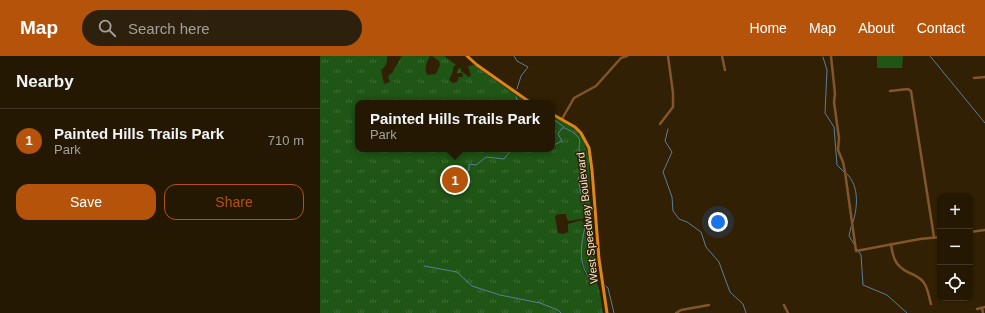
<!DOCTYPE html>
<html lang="en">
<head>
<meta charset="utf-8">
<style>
	:root { --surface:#251803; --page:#2d210d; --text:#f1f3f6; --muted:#a3a09a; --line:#423725; --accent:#b45309 }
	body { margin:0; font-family:Arial,sans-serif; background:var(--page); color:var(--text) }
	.controls { position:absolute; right:12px; bottom:12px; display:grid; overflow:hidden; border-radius:8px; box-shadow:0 1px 3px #0004 }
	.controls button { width:36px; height:36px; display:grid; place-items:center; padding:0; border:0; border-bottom:1px solid var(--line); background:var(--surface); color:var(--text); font:20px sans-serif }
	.you { position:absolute; left:398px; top:166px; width:14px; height:14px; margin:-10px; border:3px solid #fff; border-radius:50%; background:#1a73e8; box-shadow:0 0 0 6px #1a73e833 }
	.badge { display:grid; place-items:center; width:26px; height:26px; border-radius:50%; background:var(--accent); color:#fff; font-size:13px; font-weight:700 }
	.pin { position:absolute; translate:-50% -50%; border:2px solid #fff; box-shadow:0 1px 4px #0006 }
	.popup { position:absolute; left:35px; top:44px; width:200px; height:52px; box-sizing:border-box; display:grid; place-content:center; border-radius:8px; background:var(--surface); filter:drop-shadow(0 1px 3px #0005); font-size:13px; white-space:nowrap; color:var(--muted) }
	.popup b { font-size:15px; color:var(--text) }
	.popup::after { content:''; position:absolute; left:50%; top:100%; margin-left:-8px; border:8px solid transparent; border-top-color:var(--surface) }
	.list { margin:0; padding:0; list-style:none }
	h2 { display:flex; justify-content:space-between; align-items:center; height:52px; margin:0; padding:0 16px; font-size:17px }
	h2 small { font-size:13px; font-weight:400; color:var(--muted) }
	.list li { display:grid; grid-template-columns:26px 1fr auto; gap:12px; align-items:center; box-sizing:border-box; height:64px; padding:0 16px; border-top:1px solid var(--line) }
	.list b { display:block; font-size:15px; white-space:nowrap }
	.list p { margin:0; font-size:13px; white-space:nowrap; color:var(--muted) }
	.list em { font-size:13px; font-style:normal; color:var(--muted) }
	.actions { display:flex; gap:8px; padding:12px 16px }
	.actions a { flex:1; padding:9px 0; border:1px solid var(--accent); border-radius:12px; text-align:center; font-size:14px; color:var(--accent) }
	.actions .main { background:var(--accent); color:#fff }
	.icon { flex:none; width:22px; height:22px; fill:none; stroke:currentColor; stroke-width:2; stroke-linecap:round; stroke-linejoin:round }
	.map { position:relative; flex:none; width:665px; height:257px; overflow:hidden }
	header { display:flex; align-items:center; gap:24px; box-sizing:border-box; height:56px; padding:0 20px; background:var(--accent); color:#fff }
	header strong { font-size:19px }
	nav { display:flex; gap:22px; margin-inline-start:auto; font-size:14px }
	.search { width:280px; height:36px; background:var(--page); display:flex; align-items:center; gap:10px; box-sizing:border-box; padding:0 14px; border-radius:22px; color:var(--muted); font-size:15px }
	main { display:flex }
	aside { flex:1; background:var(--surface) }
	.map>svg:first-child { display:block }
</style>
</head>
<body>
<header>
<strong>Map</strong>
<div class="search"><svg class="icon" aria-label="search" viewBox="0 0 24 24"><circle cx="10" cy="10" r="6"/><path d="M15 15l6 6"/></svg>Search here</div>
<nav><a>Home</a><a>Map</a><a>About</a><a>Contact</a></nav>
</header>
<main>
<aside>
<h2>Nearby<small></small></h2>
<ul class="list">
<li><span class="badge">1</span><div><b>Painted Hills Trails Park</b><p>Park</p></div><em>710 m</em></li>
</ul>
<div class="actions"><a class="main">Save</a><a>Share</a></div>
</aside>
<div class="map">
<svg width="665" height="257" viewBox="0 0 665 257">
	<defs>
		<pattern id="grass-tufts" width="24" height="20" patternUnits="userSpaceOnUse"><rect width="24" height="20" fill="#1f5515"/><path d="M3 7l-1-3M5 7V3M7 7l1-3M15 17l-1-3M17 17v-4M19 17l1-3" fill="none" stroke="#406d36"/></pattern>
	</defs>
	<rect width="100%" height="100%" fill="#312004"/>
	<path fill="url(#grass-tufts)" d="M0,0H68L67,1C68,5 65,12 61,14L64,28L70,26L68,21L70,18L72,17L82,0H110C107,5 103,15 108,19L116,18L120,9L119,5L112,0H124L136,9L133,11V15L129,24L133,27L137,26L139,21H142L143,20L142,17H137L138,13L141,12V15L149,21L151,19L148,10L154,9L207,47H38V93H232V60L254,72L263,82L269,102L270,148L272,161L249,165L247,163L246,158H241L236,159L235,161L238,177L243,178L248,176V168L262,164L263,167L269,166L271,168L277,218L276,220L266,216L263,208L261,207L265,218L276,225L279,232L283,257H0Z"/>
	<path fill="#1f5515" d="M557,0H583L582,12H557Z"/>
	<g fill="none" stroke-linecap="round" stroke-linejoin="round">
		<path stroke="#5a7f9a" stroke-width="1" d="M194,0L197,5L208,11L201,20L197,33
			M610,0L665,67
			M503,1L507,14L505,57L514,71L517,109L524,116
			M196,41L198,47
			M232,62L244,71
			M348,73L345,85L352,96L343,116L352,141L353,155L359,163L367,166L381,176L386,191L399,206L410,236L423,248L426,257
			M232,90L242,85L238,78L242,72H245C249,74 255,77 258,81C261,84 259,89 259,93C263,109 268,107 258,123L266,159
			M527,118C539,130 538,150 533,166
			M140,119L149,114V108L156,109L166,101L184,103L192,93
			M266,167C262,184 257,204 268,220L278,223V225
			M531,171L529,180L534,188
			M536,192L541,199L543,229L567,239L587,257
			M104,210L137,216L152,230L180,239L220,247L238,254L241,257
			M286,230L288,232L294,257"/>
		<path stroke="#81562c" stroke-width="2.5" d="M402,0L405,14
			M511,0L515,38L514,46L519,82L518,94L523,106L525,116L536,195L600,183L620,181
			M654,22L665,21
			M570,35L588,33L591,35L614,181
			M242,63L254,42L276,30L301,2L307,0
			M340,68L353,51V37L348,0
			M650,176L665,174
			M571,188C573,205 577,212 594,219C597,221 602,223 604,227C608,232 609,242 611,248
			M464,249L468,257
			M662,252L663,257
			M657,253L665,251
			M356,257L361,254L389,249"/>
		<path stroke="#df8519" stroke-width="3" d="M147,0L157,9L211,47
			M232,58L255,71L261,77L269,92L272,114L279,203L287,257"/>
	</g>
	<g text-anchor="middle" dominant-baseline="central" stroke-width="3" stroke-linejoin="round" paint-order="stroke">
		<g font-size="11" fill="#f3e8d8" stroke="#312004">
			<text transform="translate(267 162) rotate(-96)">West Speedway Boulevard</text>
		</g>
	</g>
</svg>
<div class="controls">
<button>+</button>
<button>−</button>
<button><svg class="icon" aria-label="locate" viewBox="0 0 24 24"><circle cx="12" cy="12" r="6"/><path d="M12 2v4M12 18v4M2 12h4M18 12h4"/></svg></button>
</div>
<div class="you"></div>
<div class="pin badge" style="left:135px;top:124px">1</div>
<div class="popup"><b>Painted Hills Trails Park</b>Park</div>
</div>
</main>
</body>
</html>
